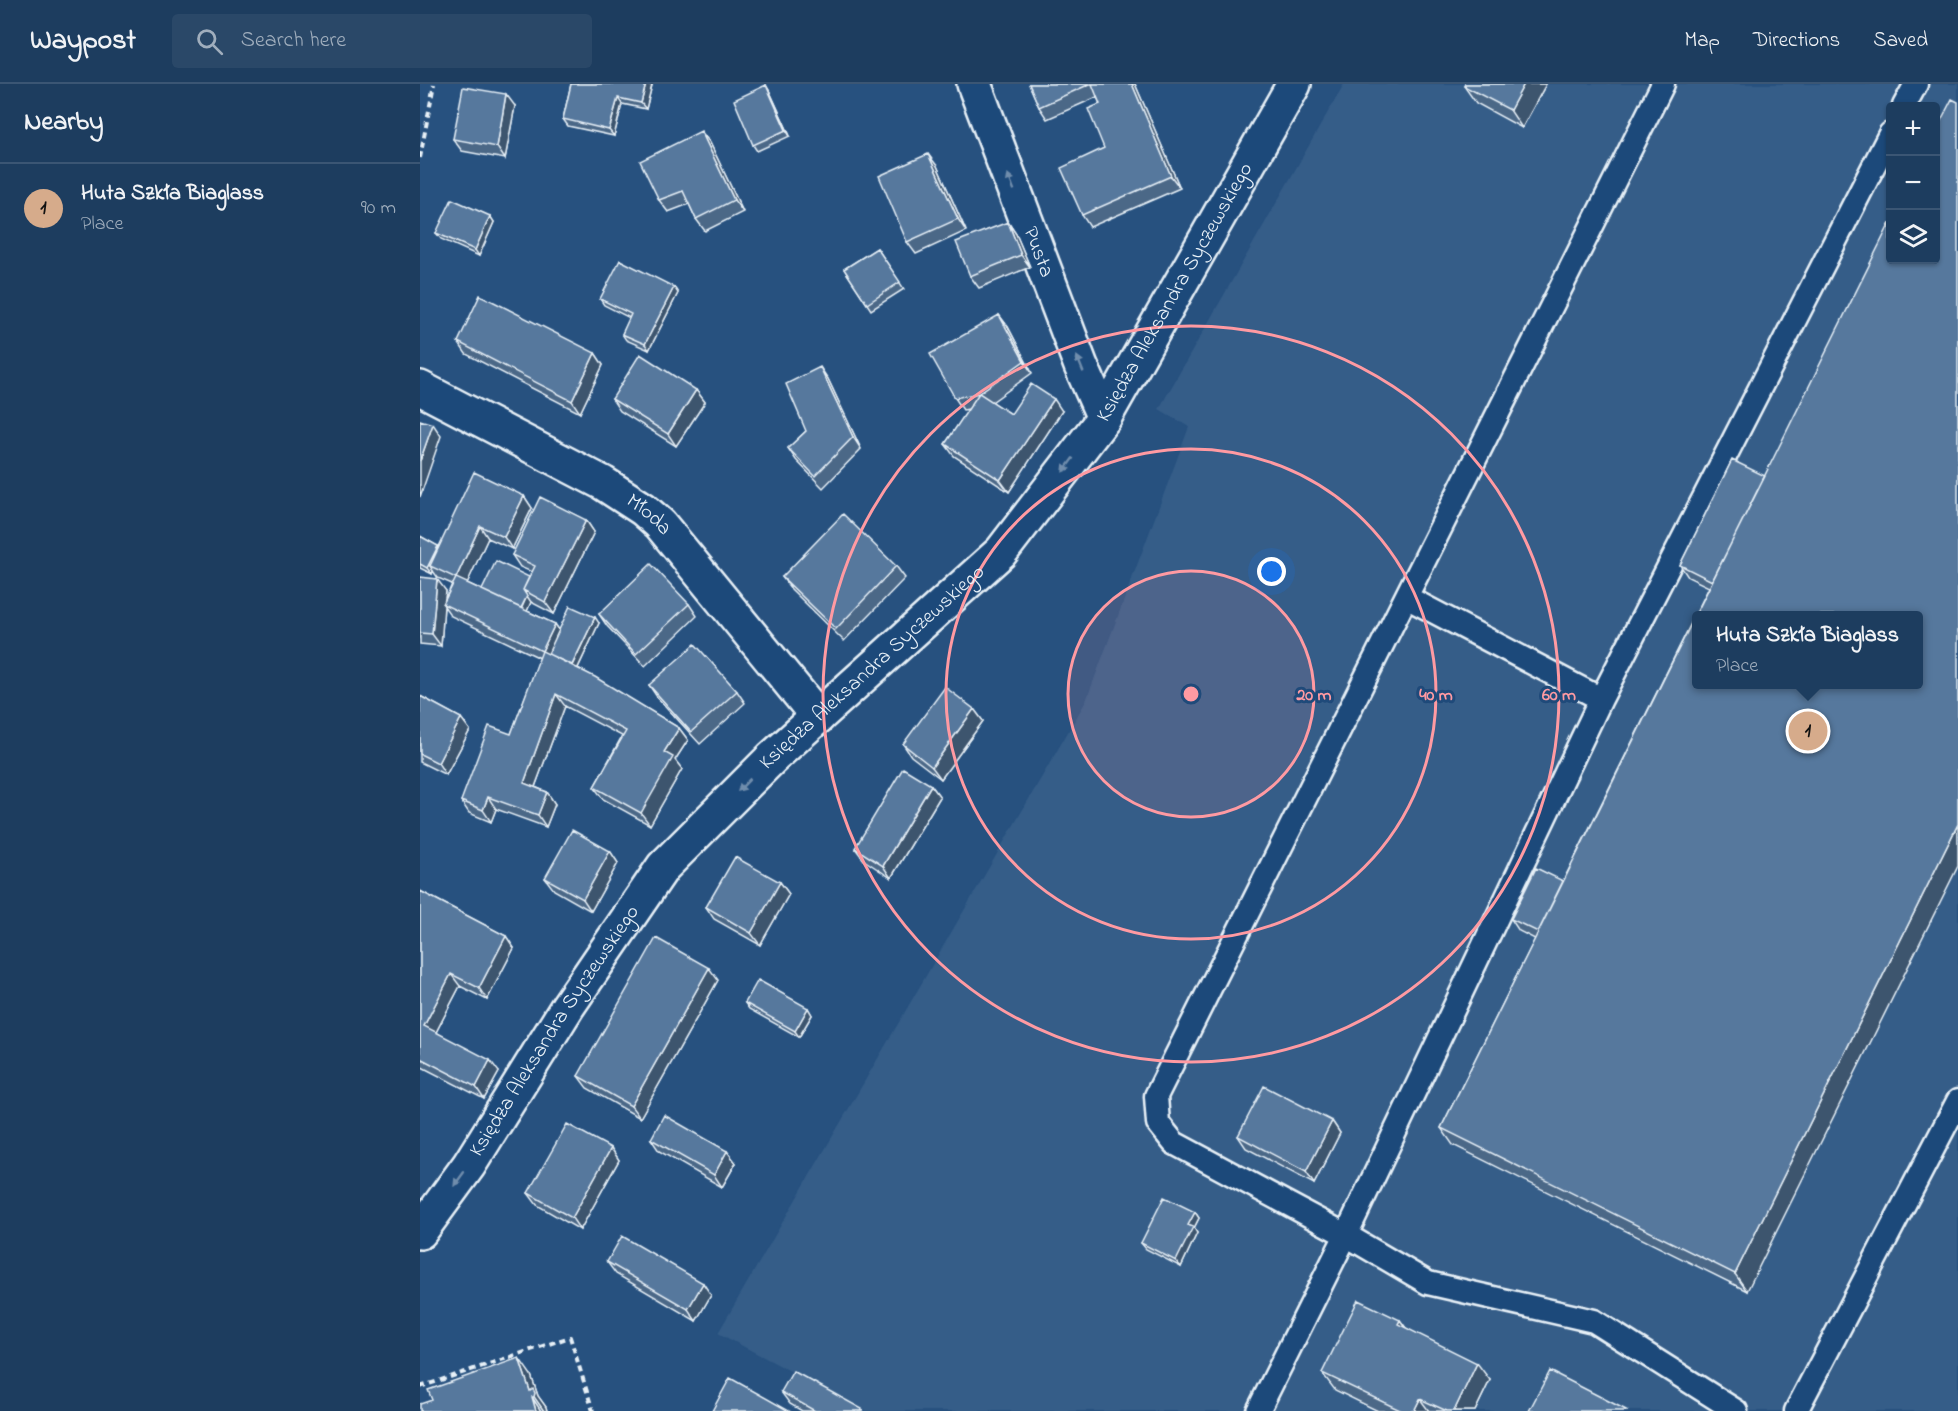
<!DOCTYPE html>
<html lang="en">
<head>
<meta charset="utf-8">
<style>
	:root { --surface:#1d3d5f; --page:#2a4868; --text:#f1f3f6; --muted:#a0aebd; --line:#3b5674; --accent:#d6ab8b }
	body { margin:0; font-family:"Indie Flower",sans-serif; background:var(--page); color:var(--text) }
	.controls { position:absolute; right:18px; top:18px; display:grid; overflow:hidden; border-radius:6px; box-shadow:0 2px 4px #0004 }
	.controls button { width:54px; height:54px; display:grid; place-items:center; padding:0; border:0; border-bottom:2px solid var(--line); background:var(--surface); color:var(--text); font:30px sans-serif }
	.you { position:absolute; left:852px; top:488px; width:21px; height:21px; margin:-15px; border:4px solid #fff; border-radius:50%; background:#1a73e8; box-shadow:0 0 0 9px #1a73e833 }
	.badge { display:grid; place-items:center; width:39px; height:39px; border-radius:50%; background:var(--accent); color:#111; font-size:20px; font-weight:700 }
	.pin { position:absolute; translate:-50% -50%; border:3px solid #fff; box-shadow:0 2px 6px #0006 }
	.popup { position:absolute; left:1272px; top:527px; width:231px; height:78px; box-sizing:border-box; display:grid; place-content:center; border-radius:6px; background:var(--surface); filter:drop-shadow(0 2px 4px #0005); font-size:20px; white-space:nowrap; color:var(--muted) }
	.popup b { font-size:22px; color:var(--text) }
	.popup::after { content:''; position:absolute; left:50%; top:100%; margin-left:-12px; border:12px solid transparent; border-top-color:var(--surface) }
	.list { margin:0; padding:0; list-style:none }
	h2 { display:flex; justify-content:space-between; align-items:center; height:78px; margin:0; padding:0 24px; font-size:26px }
	h2 small { font-size:20px; font-weight:400; color:var(--muted) }
	.list li { display:grid; grid-template-columns:39px 1fr auto; gap:18px; align-items:center; box-sizing:border-box; height:90px; padding:0 24px; border-top:2px solid var(--line) }
	.list b { display:block; font-size:22px; white-space:nowrap }
	.list p { margin:0; font-size:20px; white-space:nowrap; color:var(--muted) }
	.list em { font-size:20px; font-style:normal; color:var(--muted) }
	.icon { flex:none; width:33px; height:33px; fill:none; stroke:currentColor; stroke-width:2; stroke-linecap:round; stroke-linejoin:round }
	.map { position:relative; flex:none; width:1538px; height:1327px; overflow:hidden }
	header { display:flex; align-items:center; gap:36px; box-sizing:border-box; height:84px; padding:0 30px; background:var(--surface); border-bottom:2px solid var(--line) }
	header strong { font-size:28px }
	nav { display:flex; gap:33px; margin-inline-start:auto; font-size:21px }
	.search { width:420px; height:54px; background:var(--page); display:flex; align-items:center; gap:15px; box-sizing:border-box; padding:0 21px; border-radius:6px; color:var(--muted); font-size:22px }
	main { display:flex }
	aside { flex:1; background:var(--surface) }
	.map>svg:first-child { display:block }
</style>
</head>
<body>
<header>
<strong>Waypost</strong>
<div class="search"><svg class="icon" aria-label="search" viewBox="0 0 24 24"><circle cx="10" cy="10" r="6"/><path d="M15 15l6 6"/></svg>Search here</div>
<nav><a>Map</a><a>Directions</a><a>Saved</a></nav>
</header>
<main>
<aside>
<h2>Nearby<small></small></h2>
<ul class="list">
<li><span class="badge">1</span><div><b>Huta Szkła Biaglass</b><p>Place</p></div><em>90 m</em></li>
</ul>
</aside>
<div class="map">
<svg width="1538" height="1327" viewBox="0 0 1538 1327">
	<rect width="100%" height="100%" fill="#27517f"/>
	<filter id="ink" filterUnits="userSpaceOnUse"><feTurbulence type="fractalNoise" baseFrequency=".0167" numOctaves="2"/><feDisplacementMap in="SourceGraphic" scale="12" xChannelSelector="R" yChannelSelector="G"/><feConvolveMatrix kernelMatrix="1 2 1 2 8 2 1 2 1" color-interpolation-filters="sRGB"/></filter>
	<g filter="url(#ink)">
		<path fill="#355d88" fill-rule="evenodd" d="M924,0H1538V1327H446L298,1249L666,617L769,343L739,325ZM1470,22H1516V176H1470ZM1277,532H1499V600H1277Z"/>
		<g fill="none" stroke-linecap="round" stroke-linejoin="round">
			<g stroke="#e8f1f8" stroke-width="27">
				<path id="service" d="M1484,22L1496,0
					M986,513L1181,615L1470,50
					M1181,615L926,1151L754,1059L738,1039L736,1012L1243,0
					M838,1327L926,1151L1008,1199L1174,1237L1316,1327
					M1376,1327L1538,1017"/>
			</g>
			<g stroke="#e8f1f8" stroke-width="38">
				<g id="minor">
					<path id="s1" d="M554,0L661,282L684,334"/>
					<path id="s2" d="M0,304L183,399L223,425L240,440L398,633"/>
					<path id="s3" d="M0,1148L49,1081L148,922L243,783L352,674L581,468L684,334L874,0"/>
				</g>
			</g>
			<path stroke="#e8f1f8" stroke-width="4" stroke-dasharray="6 4.5" stroke-linecap="butt" d="M0,74L14,0
				M0,1303L150,1253L173,1327"/>
			<use href="#service" stroke="#1f4a7a" stroke-width="22"/>
			<use href="#minor" stroke="#1f4a7a" stroke-width="33"/>
		</g>
		<path fill="#4b6787" stroke="#e8f1f8" stroke-width="1.5" d="M151,0H232V1L226,25L202,20L194,52L148,42L143,35Z
			M609,0H715L760,104L670,143L662,131L684,64L680,20L677,13L627,35L619,23Z
			M1045,0H1126L1102,44L1056,19L1044,2Z
			M346,1L350,8L370,52L337,67L333,61Z
			M95,22L85,75L42,67L33,55Z
			M290,59L323,128L285,147L276,135L269,120L248,128L239,116Z
			M517,82L546,147L496,170L487,158Z
			M70,132L74,138L59,172L21,155L16,149Z
			M588,138L596,150L610,183L559,204L550,192Z
			M457,164L484,205L451,226L424,185Z
			M258,209L229,266L206,256L202,250L210,234L184,221L180,215Z
			M579,231L588,243L612,289L572,318L591,330L642,327L589,408L534,372L525,360L549,325L543,326L535,314Z
			M38,258L175,269L183,281L160,329L46,270Z
			M408,295L441,365L403,404L376,376L368,364L386,347Z
			M276,306L285,318L256,362L200,327L192,315Z
			M1312,376L1327,1207L1033,1061L1021,1044L1115,855L1099,847L1091,835L1143,797L1289,503L1268,493L1260,481Z
			M104,412L112,424L92,465L68,454L47,499L62,506L109,493L112,488L100,483L92,471L166,436L174,448L134,530L111,518L107,527L135,540L139,546L179,539L158,584L259,644L268,656L255,676L262,685L230,741L183,715L174,703L202,652L145,622L115,703L127,708L135,720L126,743L76,725L71,738L49,729L41,717L91,650L120,574L31,532L24,522L21,562L0,560V493L26,507L25,517L32,500L18,494L13,487L12,490L0,484V452L19,463Z
			M476,482L485,494L424,557L371,505L362,493Z
			M269,520L277,532L225,582L187,542L179,530Z
			M229,601L317,607L325,619L280,660L237,613Z
			M0,612L41,634L50,646L26,691L0,678Z
			M554,625L563,637L521,695L491,672L483,660Z
			M511,701L520,713L471,794L444,776L435,764Z
			M190,767L198,779L171,827L134,806L125,794Z
			M360,798L369,810L340,861L294,835L286,823Z
			M0,807L86,852L94,864L67,916L40,902L16,948L79,988L64,1015L0,982Z
			M298,896L220,1034L167,1004L158,992Z
			M325,919L388,924L392,931L379,953L329,925Z
			M912,1037L920,1049L894,1100L826,1064L818,1052Z
			M231,1055L307,1067L316,1079L302,1103L239,1067Z
			M191,1064L199,1076L160,1146L117,1121L108,1109Z
			M775,1128L779,1134L774,1144L777,1149L761,1183L726,1165L721,1159Z
			M187,1178L291,1211L276,1237L196,1190Z
			M980,1236L986,1244L1070,1296L1055,1327H958L915,1306L902,1289Z
			M111,1291L118,1312L126,1323L127,1327H0Z
			M361,1308L443,1327H382L370,1320Z"/>
		<path fill="#3d546e" stroke="#e8f1f8" stroke-width="1.5" d="M226,0L232,1L226,25L221,19Z
			M712,0H715L760,104L751,92Z
			M1104,0H1126L1102,44L1090,26Z
			M346,1L350,8L370,52L366,46Z
			M86,10L95,22L85,75L77,63Z
			M198,14L202,20L194,52L189,46Z
			M281,47L290,59L323,128L314,116Z
			M508,70L517,82L546,147L538,135Z
			M70,132L74,138L59,172L55,166Z
			M588,138L596,150L610,183L601,171Z
			M254,203L258,209L229,266L225,260Z
			M579,231L588,243L612,289L604,277Z
			M175,269L183,281L160,329L152,317Z
			M400,283L408,295L441,365L433,353Z
			M276,306L285,318L256,362L248,350Z
			M634,315L642,327L589,408L580,396Z
			M13,340L21,352L0,413V377Z
			M104,412L112,424L92,465L84,453Z
			M166,436L174,448L134,530L125,518Z
			M60,442L68,454L44,506L36,494Z
			M18,462L22,468L10,482L13,487L12,490L7,484Z
			M17,495L26,507L24,521L23,520L24,522L21,562L12,550Z
			M107,512L111,518L104,534L100,528Z
			M175,533L179,539L155,590L151,584Z
			M135,540L143,552L132,575L122,567Z
			M136,610L145,622L112,711L104,699Z
			M554,625L563,637L521,695L512,683Z
			M41,634L50,646L26,691L18,679Z
			M259,644L268,656L255,676L262,685L230,741L221,729L244,668Z
			M511,701L520,713L471,794L463,782Z
			M127,708L135,720L126,743L118,731Z
			M68,713L76,725L71,738L63,726Z
			M1538,740V782L1327,1207L1315,1190Z
			M190,767L198,779L171,827L163,815Z
			M360,798L369,810L340,861L331,849Z
			M86,852L94,864L67,916L59,904Z
			M289,884L298,896L220,1034L211,1022Z
			M31,890L40,902L13,954L4,942Z
			M388,924L392,931L379,953L375,947Z
			M70,976L79,988L64,1015L56,1003Z
			M912,1037L920,1049L894,1100L886,1088Z
			M191,1064L199,1076L160,1146L152,1134Z
			M307,1067L316,1079L302,1103L294,1091Z
			M775,1128L779,1134L774,1144L777,1149L761,1183L756,1177L768,1141Z
			M283,1199L291,1211L276,1237L268,1225Z
			M980,1236L992,1253L978,1240Z
			M99,1274L111,1291L118,1312L126,1323L127,1327H124L110,1307Z
			M1057,1279L1070,1296L1055,1327H1034Z
			M112,1313L121,1327H116Z
			M1000,1315L1009,1327H994Z"/>
		<path fill="#57789d" stroke="#e8f1f8" stroke-width="1.5" fill-rule="evenodd" d="M151,0H226L221,19L198,14L189,46L143,35Z
			M609,0H670L619,23Z
			M672,0H712L751,92L662,131L641,84L684,64L668,25L680,20Z
			M1045,0H1104L1090,26L1044,2Z
			M346,1L366,46L333,61L314,16Z
			M43,3L86,10L77,63L33,55Z
			M1532,15L1538,18V740L1315,1190L1021,1044L1470,139V176H1515V48ZM1277,531H1499V600H1277Z
			M281,47L314,116L276,135L263,107L239,116L220,77Z
			M508,70L538,135L487,158L459,92Z
			M32,115L70,132L55,166L16,149Z
			M588,138L601,171L550,192L536,158Z
			M457,164L480,198L447,220L424,185Z
			M200,176L254,203L225,260L202,250L211,230L180,215Z
			M60,211L175,269L152,317L38,258Z
			M579,231L604,277L559,309L591,330L611,300L634,315L580,396L525,360L559,309L535,314L510,270Z
			M220,270L276,306L248,350L192,315Z
			M400,283L433,353L395,392L368,364L386,347L366,300Z
			M0,336L13,340L0,377Z
			M1312,376L1345,392L1292,497L1260,481Z
			M54,388L104,412L84,453L60,442L36,494L135,540L122,567L175,593L259,644L244,668L253,673L221,729L174,703L206,647L136,610L104,699L127,708L118,731L68,713L63,726L41,717L69,642L91,650L122,567L23,520L36,494L10,482Z
			M120,413L166,436L125,518L103,506L115,482L92,471Z
			M423,430L476,482L416,545L362,493Z
			M0,452L18,462L7,484L0,480Z
			M76,477L109,493L103,506L107,512L101,524L62,506Z
			M231,480L269,520L216,570L179,530Z
			M0,493L17,495L12,550L0,549Z
			M150,522L175,533L152,581L128,570Z
			M275,560L317,607L271,648L229,601Z
			M525,603L554,625L512,683L483,660Z
			M0,612L41,634L18,679L0,670Z
			M483,684L511,701L463,782L435,764Z
			M152,746L190,767L163,815L125,794Z
			M315,773L360,798L331,849L286,823Z
			M1116,784L1143,797L1118,848L1091,835Z
			M0,807L86,852L59,904L31,890L4,942L70,976L56,1003L0,974Z
			M236,854L289,884L211,1022L158,992Z
			M338,896L388,924L375,947L325,919Z
			M844,1002L912,1037L886,1088L818,1052Z
			M244,1031L307,1067L294,1091L231,1055Z
			M147,1040L191,1064L152,1134L108,1109Z
			M744,1113L775,1128L768,1141L773,1143L756,1177L721,1159Z
			M202,1152L283,1199L268,1225L187,1178Z
			M938,1216L980,1236L978,1240L1057,1279L1034,1327H1027L1000,1315L994,1327H982L902,1289Z
			M99,1274L110,1307L113,1305L115,1309L114,1313H112L116,1327H0V1320L12,1316L8,1306Z
			M373,1287L442,1325L441,1327H395L361,1308Z
			M1130,1287L1208,1327H1109Z
			M310,1294L369,1327H292Z"/>
		<defs><path id="oneway-solid" d="M-6-.8H1V-3.2L6.5 0L1 3.2V.8H-6Z" transform="scale(1.5)"/></defs>
		<g fill="#6f8dac">
			<use href="#oneway-solid" transform="translate(591 98) rotate(-111)"/>
			<use href="#oneway-solid" transform="translate(660 280) rotate(-112)"/>
			<use href="#oneway-solid" transform="translate(648 381) rotate(127)"/>
			<use href="#oneway-solid" transform="translate(324 701) rotate(135)"/>
			<use href="#oneway-solid" transform="translate(39 1095) rotate(126)"/>
		</g>
	</g>
	<circle cx="771" cy="610" r="123" fill="#ff9aa2" fill-opacity=".12"/>
	<g fill="none" stroke="#ff9aa2" stroke-width="3">
		<circle cx="771" cy="610" r="123"/>
		<circle cx="771" cy="610" r="245"/>
		<circle cx="771" cy="610" r="368"/>
	</g>
	<g text-anchor="middle" dominant-baseline="central" stroke-width="6" stroke-linejoin="round" paint-order="stroke">
		<g font-size="21" fill="#e8f1f8" stroke="#1f4a7a">
			<text stroke="none"><textPath href="#s1" startOffset="180">Pusta</textPath></text>
			<text stroke="none"><textPath href="#s3" startOffset="1214">Księdza Aleksandra Syczewskiego</textPath></text>
			<text stroke="none"><textPath href="#s2" startOffset="262">Młoda</textPath></text>
			<text stroke="none"><textPath href="#s3" startOffset="728">Księdza Aleksandra Syczewskiego</textPath></text>
			<text stroke="none"><textPath href="#s3" startOffset="242">Księdza Aleksandra Syczewskiego</textPath></text>
		</g>
	</g>
	<circle cx="771" cy="610" r="9" fill="#ff9aa2" stroke="#1f4a7a" stroke-width="3"/>
	<g font-size="18" text-anchor="middle" font-weight="bold" fill="#ff9aa2" stroke="#1f4a7a" stroke-width="6" stroke-linejoin="round" paint-order="stroke">
		<text x="894" y="616">20 m</text>
		<text x="1016" y="616">40 m</text>
		<text x="1139" y="616">60 m</text>
	</g>
</svg>
<div class="controls">
<button>+</button>
<button>−</button>
<button><svg class="icon" aria-label="layers" viewBox="0 0 24 24"><path d="M12 4l9 5-9 5-9-5zM3 14l9 5 9-5"/></svg></button>
</div>
<div class="you"></div>
<div class="pin badge" style="left:1388px;top:647px">1</div>
<div class="popup"><b>Huta Szkła Biaglass</b>Place</div>
</div>
</main>
</body>
</html>
